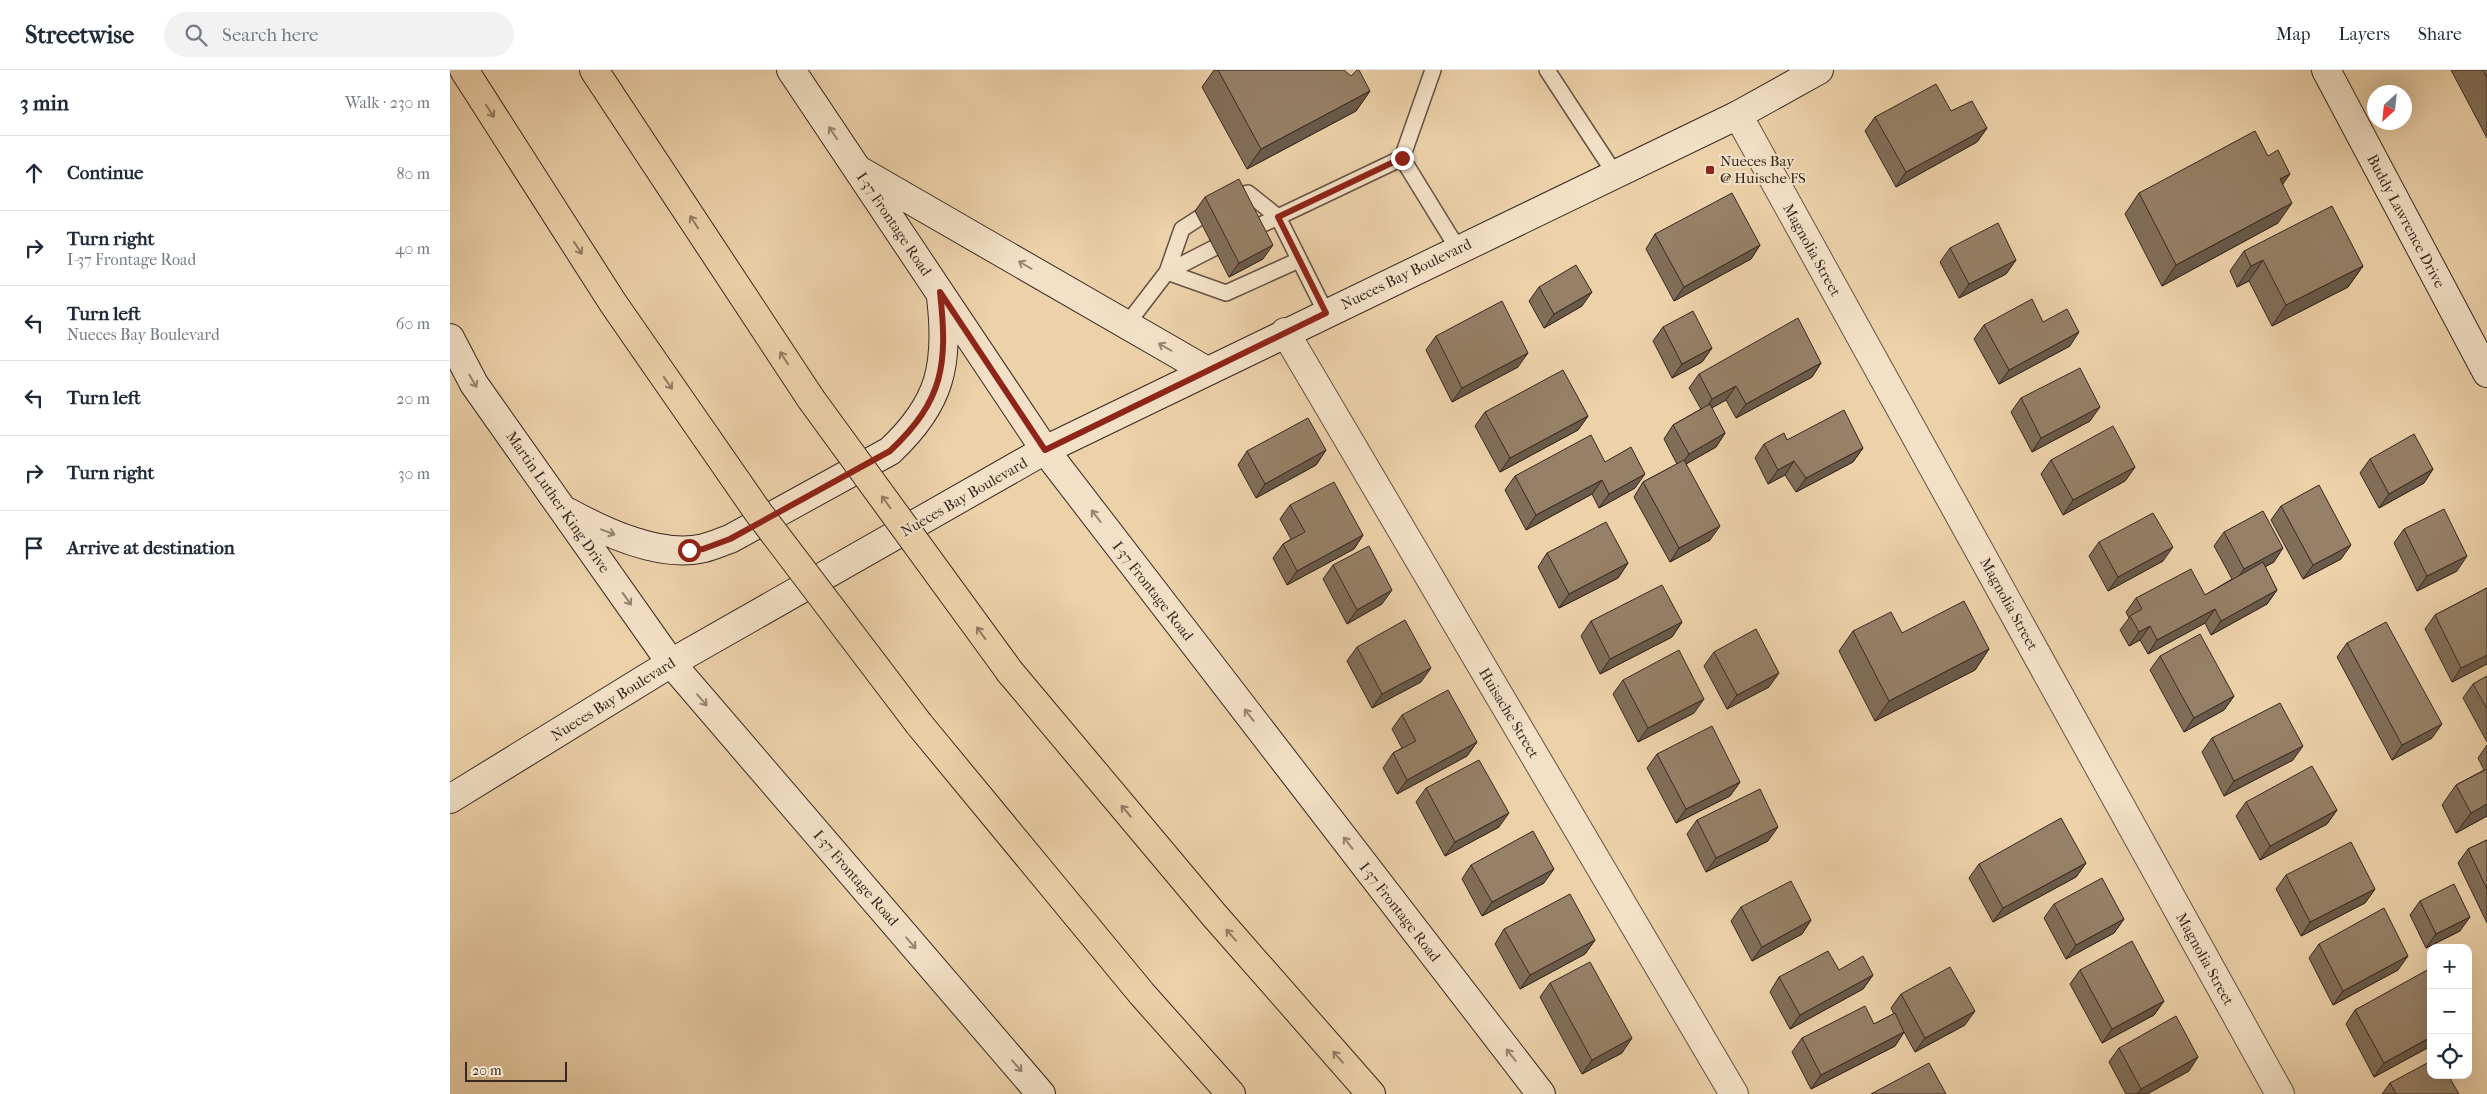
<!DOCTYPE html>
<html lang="en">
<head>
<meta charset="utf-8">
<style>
	:root { --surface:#fff; --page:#f2f2f3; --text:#1f2937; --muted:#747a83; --line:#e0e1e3 }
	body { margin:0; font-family:"IM FELL French Canon",serif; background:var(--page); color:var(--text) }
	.controls { position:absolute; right:15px; bottom:15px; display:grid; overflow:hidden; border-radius:10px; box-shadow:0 5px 20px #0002 }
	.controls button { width:45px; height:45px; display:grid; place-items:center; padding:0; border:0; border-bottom:1px solid var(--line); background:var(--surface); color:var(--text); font:25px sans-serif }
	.compass { position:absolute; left:1917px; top:15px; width:45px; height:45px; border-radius:50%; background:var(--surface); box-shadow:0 5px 20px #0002; rotate:207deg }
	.scale { position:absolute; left:15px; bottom:12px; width:102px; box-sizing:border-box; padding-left:5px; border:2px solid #382821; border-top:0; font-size:14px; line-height:18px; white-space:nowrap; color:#382821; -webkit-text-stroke:4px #f3e1c7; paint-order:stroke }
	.stop { position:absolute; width:15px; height:15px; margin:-11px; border:4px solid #8f2418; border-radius:50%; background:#fff }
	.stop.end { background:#8f2418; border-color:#fff; box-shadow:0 1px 5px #0008 }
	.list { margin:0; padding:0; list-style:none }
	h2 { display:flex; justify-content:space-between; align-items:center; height:65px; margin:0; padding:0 20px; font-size:21px }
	h2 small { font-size:16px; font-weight:400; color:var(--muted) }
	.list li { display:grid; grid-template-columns:32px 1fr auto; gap:15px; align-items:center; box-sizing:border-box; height:75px; padding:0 20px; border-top:1px solid var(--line) }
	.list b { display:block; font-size:19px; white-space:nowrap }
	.list p { margin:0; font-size:16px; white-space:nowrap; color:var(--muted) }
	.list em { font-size:16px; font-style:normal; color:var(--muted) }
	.icon { flex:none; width:28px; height:28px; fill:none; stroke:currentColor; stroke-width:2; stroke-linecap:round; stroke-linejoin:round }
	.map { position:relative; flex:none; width:2037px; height:1024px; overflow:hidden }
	header { display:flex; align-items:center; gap:30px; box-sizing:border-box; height:70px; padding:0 25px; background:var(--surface); border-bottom:1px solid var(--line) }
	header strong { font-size:24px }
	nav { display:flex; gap:28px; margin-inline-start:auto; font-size:18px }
	.search { width:350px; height:45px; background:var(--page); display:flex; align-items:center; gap:12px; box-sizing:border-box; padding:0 18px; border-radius:28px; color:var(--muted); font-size:19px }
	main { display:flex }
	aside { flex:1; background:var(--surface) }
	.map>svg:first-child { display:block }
</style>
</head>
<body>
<header>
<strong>Streetwise</strong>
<div class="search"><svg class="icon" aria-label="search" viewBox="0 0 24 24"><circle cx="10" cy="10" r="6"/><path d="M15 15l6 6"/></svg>Search here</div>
<nav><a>Map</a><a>Layers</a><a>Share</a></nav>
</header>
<main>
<aside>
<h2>3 min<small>Walk · 230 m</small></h2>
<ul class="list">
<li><svg class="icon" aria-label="ahead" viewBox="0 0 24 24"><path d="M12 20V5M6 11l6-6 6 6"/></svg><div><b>Continue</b></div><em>80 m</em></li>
<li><svg class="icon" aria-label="right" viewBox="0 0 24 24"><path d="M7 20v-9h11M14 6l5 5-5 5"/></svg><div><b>Turn right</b><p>I-37 Frontage Road</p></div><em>40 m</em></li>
<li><svg class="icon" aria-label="left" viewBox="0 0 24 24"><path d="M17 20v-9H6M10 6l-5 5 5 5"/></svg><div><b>Turn left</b><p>Nueces Bay Boulevard</p></div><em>60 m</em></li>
<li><svg class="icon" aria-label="left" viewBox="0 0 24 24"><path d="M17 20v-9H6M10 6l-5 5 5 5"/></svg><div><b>Turn left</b></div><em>20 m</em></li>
<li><svg class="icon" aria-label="right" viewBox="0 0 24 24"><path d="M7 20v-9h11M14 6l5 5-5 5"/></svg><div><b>Turn right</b></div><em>30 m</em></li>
<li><svg class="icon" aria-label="arrive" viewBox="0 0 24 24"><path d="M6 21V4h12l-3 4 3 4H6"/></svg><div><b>Arrive at destination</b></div></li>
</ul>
</aside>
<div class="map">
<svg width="2037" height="1024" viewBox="0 0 2037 1024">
	<rect width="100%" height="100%" fill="#ecd1a9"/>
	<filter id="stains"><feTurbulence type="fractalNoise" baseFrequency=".004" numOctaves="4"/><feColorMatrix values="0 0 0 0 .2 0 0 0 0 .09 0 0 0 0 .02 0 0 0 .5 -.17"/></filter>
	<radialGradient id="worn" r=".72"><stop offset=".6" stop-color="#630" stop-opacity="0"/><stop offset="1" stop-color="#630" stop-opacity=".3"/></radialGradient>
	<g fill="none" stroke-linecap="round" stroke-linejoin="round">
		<g stroke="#655243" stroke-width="18">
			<path id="lane" d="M983,0L952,88L1008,179
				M1097,0L1165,104
				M782,129L798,123L828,147L798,161
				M717,202L732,159L749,148
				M717,202L764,178
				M876,243L828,147L952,88
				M677,254L717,202L776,223L849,190"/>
		</g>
		<g stroke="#655243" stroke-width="30">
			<path id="street" d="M1288,45L1830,1024
				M835,262L1284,1024"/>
		</g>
		<g stroke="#382821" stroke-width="30">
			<path id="secondary" d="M341,0L595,380L1091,1024
				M1876,0L2037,303
				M412,102L757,301
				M0,268L24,314L221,593L591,1024
				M118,442C154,462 212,489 254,478C263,476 271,472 280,469L440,381C491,333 499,295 491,227
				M0,729L221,593L595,380L1288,45L1369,0"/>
		</g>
		<g stroke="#382821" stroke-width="30">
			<path id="highway" d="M14,0L163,233L256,367
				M144,0L361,329
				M560,602L764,845L921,1024
				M469,654L692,924L781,1024"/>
		</g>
		<use href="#lane" stroke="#f3e1c7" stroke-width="15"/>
		<use href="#street" stroke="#f3e1c7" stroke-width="28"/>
		<use href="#secondary" stroke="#f3e1c7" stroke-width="28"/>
		<use href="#highway" stroke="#ecd1a9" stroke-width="28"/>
		<g stroke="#382821" stroke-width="30" stroke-linecap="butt">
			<path id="highway-bridge" d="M361,329L560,602
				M256,367L308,442L469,654"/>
		</g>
		<use href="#highway-bridge" stroke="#ecd1a9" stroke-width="28"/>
	</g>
	<path fill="#816e59" stroke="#382821" d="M764,0L901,6L920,21L906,41L797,99L752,17Z
		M2001,0H2037V68Z
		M1501,41L1537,58L1527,72L1446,117L1415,61L1425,47Z
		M1832,114L1828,153L1712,216L1675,144L1689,123Z
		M755,127L813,189L779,207L745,141Z
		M1205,164L1310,175L1301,189L1224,231L1196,179Z
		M1500,178L1566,190L1556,204L1509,228L1490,192Z
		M1794,181L1913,196L1898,217L1822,256L1799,211L1787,217L1780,201Z
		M1089,217L1132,236L1094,258L1079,231Z
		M1593,252L1620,276L1549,314L1524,269L1534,255Z
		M1213,257L1262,278L1252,292L1222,308L1203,271Z
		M986,266L1068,297L1002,332L976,280Z
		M1371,293L1362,307L1286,348L1276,330L1261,338L1275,363L1266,377L1236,394L1260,470L1220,492L1184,427L1193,412L1227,394L1214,369L1223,355L1251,339L1239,318L1249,304Z
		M1571,328L1640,351L1582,382L1561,342Z
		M1035,342L1138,346L1128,360L1050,402L1025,356Z
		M1337,370L1413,378L1403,392L1346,422L1335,405L1318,414L1305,388L1314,374Z
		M876,380L866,395L806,428L788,395L797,381Z
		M1920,389L1983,399L1974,413L1929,438L1910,403Z
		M1601,390L1685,397L1675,411L1613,445L1591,404Z
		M1155,392L1185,418L1149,438L1142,424L1076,460L1055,420L1065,406Z
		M840,435L913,465L904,479L837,515L823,488L833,474L841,469L830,449Z
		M1831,436L1891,489L1853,509L1821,450Z
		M1954,459L2007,501L1967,521L1944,473Z
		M1774,462L1824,492L1815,497L1827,520L1817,534L1761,565L1755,553L1698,584L1690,570L1679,576L1670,560L1679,548L1676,542L1686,528L1755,525L1782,509L1764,476Z
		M1649,472L1713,491L1658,521L1639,486Z
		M1097,483L1178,493L1168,508L1109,538L1088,497Z
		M883,495L932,534L897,554L873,509Z
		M2037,518V594L2002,612L1975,559L1985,545Z
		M1141,551L1232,552L1222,567L1150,604L1131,566Z
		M1403,561L1452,563L1539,579L1525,600L1425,651L1389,581Z
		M1897,573L1982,668L1942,690L1887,587Z
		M907,577L971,612L922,638L897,591Z
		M1264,582L1319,617L1277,639L1254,596Z
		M1710,586L1784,626L1774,640L1734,662L1700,600Z
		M2037,606V672L2013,628L2023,614Z
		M1173,610L1244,643L1188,672L1163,624Z
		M952,645L1027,672L1017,686L947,724L933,698L943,683L952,678L942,659Z
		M1762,668L1843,690L1774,726L1752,682Z
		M2037,675V746L2006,763L1992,735L2006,715L2034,700L2028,688Z
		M1207,684L1290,712L1280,726L1226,753L1197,698Z
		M976,718L1049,757L995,786L966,732Z
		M1796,732L1887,740L1877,754L1810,790L1786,746Z
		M1247,750L1318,771L1256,802L1237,764Z
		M2037,770V853L2008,793L2018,779Z
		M1636,793L1626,807L1543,852L1519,808L1529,794Z
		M1021,795L1094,813L1032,846L1012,809Z
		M1836,805L1925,819L1915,833L1851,866L1826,819Z
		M1970,831L2010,861L1976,878L1960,845Z
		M1604,834L1674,849L1664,863L1616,889L1594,848Z
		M1291,837L1361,850L1352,864L1302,891L1281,851Z
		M1054,859L1145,870L1135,884L1070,919L1045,874Z
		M1869,874L1948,900L1883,935L1859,888Z
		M1389,900L1423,905L1413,919L1340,959L1320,922L1329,907Z
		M1630,900L1714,931L1704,945L1652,973L1620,914Z
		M1981,901V976L1924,1007L1896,954L1905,940Z
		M1100,913L1172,983L1132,1004L1090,927Z
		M1451,924L1515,955L1465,982L1454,962L1445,976L1361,1019L1342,982L1352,968L1424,954L1444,944L1441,938Z
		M1669,978L1739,1001L1697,1024H1676L1659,992Z
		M1940,1013L2009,1024H1932Z"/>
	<path fill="#695a49" stroke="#382821" d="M920,21L906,41L797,99L811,79Z
		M1537,58L1527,72L1446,117L1456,102Z
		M1840,104L1826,124L1830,109Z
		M1842,133L1828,153L1712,216L1726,195Z
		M823,175L813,189L779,207L789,193Z
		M1310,175L1301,189L1224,231L1234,217Z
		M1566,190L1556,204L1509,228L1519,214Z
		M1813,190L1799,211L1787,217L1801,196Z
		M1913,196L1898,217L1822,256L1836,235Z
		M1142,222L1132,236L1094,258L1104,244Z
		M1629,262L1620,276L1549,314L1559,300Z
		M1262,278L1252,292L1222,308L1232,294Z
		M1078,283L1068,297L1002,332L1012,318Z
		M1371,293L1362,307L1286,348L1296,334Z
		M1286,316L1276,330L1253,343L1262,329Z
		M1650,337L1640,351L1582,382L1591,368Z
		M1138,346L1128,360L1050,402L1060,388Z
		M1275,363L1266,377L1229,398L1239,384Z
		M1413,378L1403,392L1346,422L1356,408Z
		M876,380L866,395L806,428L815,414Z
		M1344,391L1335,405L1318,414L1328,400Z
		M1685,397L1675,411L1613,445L1623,430Z
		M1983,399L1974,413L1929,438L1939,424Z
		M1195,404L1185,418L1149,438L1159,424Z
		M1152,410L1142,424L1076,460L1086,445Z
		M1270,456L1260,470L1220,492L1229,478Z
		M913,465L904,479L837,515L847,501Z
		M1901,475L1891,489L1853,509L1863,495Z
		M1723,477L1713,491L1658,521L1668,507Z
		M1833,478L1824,492L1784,513L1794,499Z
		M2017,486L2007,501L1967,521L1977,506Z
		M1178,493L1168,508L1109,538L1119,524Z
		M942,520L932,534L897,554L907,540Z
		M1827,520L1817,534L1761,565L1771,551Z
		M1765,539L1755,553L1698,584L1707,570Z
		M1232,552L1222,567L1150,604L1160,589Z
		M1700,556L1690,570L1679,576L1689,562Z
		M1539,579L1525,600L1425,651L1439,631Z
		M2037,585V594L2002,612L2011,598Z
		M981,598L971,612L922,638L932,624Z
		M1329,603L1319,617L1277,639L1287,625Z
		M1784,626L1774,640L1734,662L1744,648Z
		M1254,629L1244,643L1188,672L1198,658Z
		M1992,654L1982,668L1942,690L1952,675Z
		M1027,672L1017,686L947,724L957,710Z
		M1853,676L1843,690L1774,726L1784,711Z
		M1290,712L1280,726L1226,753L1236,739Z
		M2037,734V746L2006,763L2021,743Z
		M1887,740L1877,754L1810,790L1820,776Z
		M1059,743L1049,757L995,786L1005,772Z
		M1328,757L1318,771L1256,802L1266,788Z
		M1636,793L1626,807L1543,852L1553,838Z
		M1104,799L1094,813L1032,846L1042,832Z
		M1925,819L1915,833L1851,866L1860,852Z
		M2020,847L2010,861L1976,878L1986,864Z
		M1674,849L1664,863L1616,889L1626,875Z
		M1361,850L1352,864L1302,891L1312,877Z
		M1145,870L1135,884L1070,919L1080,905Z
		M1958,886L1948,900L1883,935L1893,921Z
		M1423,905L1413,919L1340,959L1350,945Z
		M1714,931L1704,945L1652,973L1662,959Z
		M1525,941L1515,955L1465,982L1475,968Z
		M1454,962L1445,976L1361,1019L1371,1005Z
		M1981,967V976L1924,1007L1934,993Z
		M1182,968L1172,983L1132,1004L1142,990Z
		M1748,987L1739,1001L1697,1024H1687L1691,1019Z"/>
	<path fill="#968068" stroke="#382821" d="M768,0H894L901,6L907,0H909L920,21L811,79Z
		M2033,0H2037V8Z
		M1486,14L1501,41L1522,31L1537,58L1456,102L1425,47Z
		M1805,61L1818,86L1828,80L1840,104L1830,109L1842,133L1726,195L1689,123Z
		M789,109L823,175L789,193L755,127Z
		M1282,123L1310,175L1234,217L1205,164Z
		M1882,136L1913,196L1836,235L1813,190L1801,196L1794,181Z
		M1548,153L1566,190L1519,214L1500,178Z
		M1126,195L1142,222L1104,244L1089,217Z
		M1582,229L1593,252L1617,239L1629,262L1559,300L1534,255Z
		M1052,231L1078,283L1012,318L986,266Z
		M1243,241L1262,278L1232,294L1213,257Z
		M1348,248L1371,293L1296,334L1286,316L1262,329L1249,304Z
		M1630,298L1650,337L1591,368L1571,328Z
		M1113,300L1138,346L1060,388L1035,342Z
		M1260,334L1275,363L1239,384L1223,355Z
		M1394,340L1413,378L1356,408L1344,391L1328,400L1314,374L1334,363L1337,370Z
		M858,348L876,380L815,414L797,381Z
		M1663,356L1685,397L1623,430L1601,390Z
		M1964,364L1983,399L1939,424L1920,389Z
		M1141,365L1155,392L1181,377L1195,404L1159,424L1152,410L1086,445L1065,406Z
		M1234,390L1270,456L1229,478L1193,412Z
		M884,412L913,465L847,501L833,474L855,462L840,435Z
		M1869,415L1901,475L1863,495L1831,436Z
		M1994,439L2017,486L1977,506L1954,459Z
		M1813,441L1833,478L1794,499L1774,462Z
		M1703,443L1723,477L1668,507L1649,472Z
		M1156,452L1178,493L1119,524L1097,483Z
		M919,476L942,520L907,540L883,495Z
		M1813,492L1827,520L1771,551L1765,539L1707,570L1700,556L1689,562L1680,546L1692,539L1686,528L1741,499L1755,525Z
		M1212,515L1232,552L1160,589L1141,551Z
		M2037,518V585L2011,598L1985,545Z
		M1514,531L1539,579L1439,631L1403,561L1441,542L1452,563Z
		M955,550L981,598L932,624L907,577Z
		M1936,552L1992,654L1952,675L1897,573Z
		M1306,559L1329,603L1287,625L1264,582Z
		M1750,564L1784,626L1744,648L1710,586Z
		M1229,580L1254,629L1198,658L1173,610Z
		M2037,606V639L2023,614Z
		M998,620L1027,672L957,710L943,683L966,671L952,645Z
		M1830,633L1853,676L1784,711L1762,668Z
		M1262,656L1290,712L1236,739L1207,684Z
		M1029,690L1059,743L1005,772L976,718Z
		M1862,696L1887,740L1820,776L1796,732Z
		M2037,699V734L2021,743L2006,715Z
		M1310,719L1328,757L1266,788L1247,750Z
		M1611,748L1636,793L1553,838L1529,794Z
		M1083,761L1104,799L1042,832L1021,795Z
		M2037,770V819L2018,779Z
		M1901,772L1925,819L1860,852L1836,805Z
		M1652,808L1674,849L1626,875L1604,834Z
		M1341,811L1361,850L1312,877L1291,837Z
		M2004,814L2020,847L1986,864L1970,831Z
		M1120,824L1145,870L1080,905L1054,859Z
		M1934,838L1958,886L1893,921L1869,874Z
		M1682,871L1714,931L1662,959L1630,900Z
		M1378,881L1389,900L1413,886L1423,905L1350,945L1329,907Z
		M1140,892L1182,968L1142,990L1100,913Z
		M1500,897L1525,941L1475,968L1451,924Z
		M1979,899L1981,901V967L1934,993L1905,940Z
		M1415,936L1424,954L1445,943L1454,962L1371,1005L1352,968Z
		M1726,946L1748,987L1691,1019L1669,978Z
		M1981,991V1005H1998L2009,1024H1946L1940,1013Z
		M1479,993L1496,1024H1421Z"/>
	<defs><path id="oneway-shaft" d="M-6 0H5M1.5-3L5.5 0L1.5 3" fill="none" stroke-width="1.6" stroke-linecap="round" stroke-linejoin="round" transform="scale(1.25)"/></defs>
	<g stroke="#927c65">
		<use href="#oneway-shaft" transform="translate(40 41) rotate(57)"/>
		<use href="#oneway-shaft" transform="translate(244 152) rotate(-123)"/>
		<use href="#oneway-shaft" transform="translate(128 178) rotate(57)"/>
		<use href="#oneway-shaft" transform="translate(334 288) rotate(-123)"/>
		<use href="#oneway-shaft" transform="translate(218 313) rotate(55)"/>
		<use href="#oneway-shaft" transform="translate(436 432) rotate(-126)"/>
		<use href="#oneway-shaft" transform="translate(531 563) rotate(-126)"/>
		<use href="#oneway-shaft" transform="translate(676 741) rotate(-130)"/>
		<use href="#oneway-shaft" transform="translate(781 865) rotate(-131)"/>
		<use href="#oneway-shaft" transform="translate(888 987) rotate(-131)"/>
	</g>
	<g stroke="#968474">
		<use href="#oneway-shaft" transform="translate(383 63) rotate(-124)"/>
		<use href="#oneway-shaft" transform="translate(575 195) rotate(-150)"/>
		<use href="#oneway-shaft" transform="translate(715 277) rotate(-150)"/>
		<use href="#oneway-shaft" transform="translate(23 311) rotate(60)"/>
		<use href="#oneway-shaft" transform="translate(646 446) rotate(-128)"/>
		<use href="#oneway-shaft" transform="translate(158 462) rotate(21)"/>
		<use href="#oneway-shaft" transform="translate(177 529) rotate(55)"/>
		<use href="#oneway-shaft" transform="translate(252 630) rotate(49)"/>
		<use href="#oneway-shaft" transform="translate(799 645) rotate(-128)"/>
		<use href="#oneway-shaft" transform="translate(898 773) rotate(-128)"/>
		<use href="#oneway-shaft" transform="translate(461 873) rotate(49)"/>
		<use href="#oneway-shaft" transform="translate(1061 985) rotate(-128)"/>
		<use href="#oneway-shaft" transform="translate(567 996) rotate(49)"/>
	</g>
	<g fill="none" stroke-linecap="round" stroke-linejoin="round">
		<path stroke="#8f2418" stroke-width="6" d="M239,480L253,479L280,469L440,381C494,330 498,294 490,222L595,380L876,243L828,147L952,88"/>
	</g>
	<rect fill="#8f2418" stroke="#f3e1c7" stroke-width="2" x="1255" y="95" width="10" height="10" rx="2.5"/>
	<g text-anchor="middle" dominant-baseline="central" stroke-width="4" stroke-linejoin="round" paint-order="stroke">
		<g font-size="15" fill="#382821" stroke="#f3e1c7" text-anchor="start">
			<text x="1270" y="91">Nueces Bay<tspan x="1270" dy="17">@ Huische FS</tspan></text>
		</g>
		<g font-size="15" fill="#382821" stroke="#f3e1c7">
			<text transform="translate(1956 151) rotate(62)">Buddy Lawrence Drive</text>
			<text transform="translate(444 154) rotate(56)">I-37 Frontage Road</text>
			<text transform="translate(1362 180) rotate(61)">Magnolia Street</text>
			<text transform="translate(956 204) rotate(-26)">Nueces Bay Boulevard</text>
			<text transform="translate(514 427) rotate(-30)">Nueces Bay Boulevard</text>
			<text transform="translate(108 432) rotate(55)">Martin Luther King Drive</text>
			<text transform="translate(703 521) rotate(52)">I-37 Frontage Road</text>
			<text transform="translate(1559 534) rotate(61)">Magnolia Street</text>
			<text transform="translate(163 629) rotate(-32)">Nueces Bay Boulevard</text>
			<text transform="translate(1059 643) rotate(59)">Huisache Street</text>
			<text transform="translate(406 808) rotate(49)">I-37 Frontage Road</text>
			<text transform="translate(950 842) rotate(52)">I-37 Frontage Road</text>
			<text transform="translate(1755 889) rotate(61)">Magnolia Street</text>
		</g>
	</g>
	<rect width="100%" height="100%" filter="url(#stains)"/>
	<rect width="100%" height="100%" fill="url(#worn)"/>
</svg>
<div class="controls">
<button>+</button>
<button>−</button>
<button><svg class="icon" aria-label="locate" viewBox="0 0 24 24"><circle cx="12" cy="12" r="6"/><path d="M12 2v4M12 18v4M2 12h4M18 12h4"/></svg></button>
</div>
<svg class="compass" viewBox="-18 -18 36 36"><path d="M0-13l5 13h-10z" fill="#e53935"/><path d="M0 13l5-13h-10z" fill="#747a83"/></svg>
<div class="scale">20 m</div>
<div class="stop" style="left:239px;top:480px"></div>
<div class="stop end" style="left:952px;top:88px"></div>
</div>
</main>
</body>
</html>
